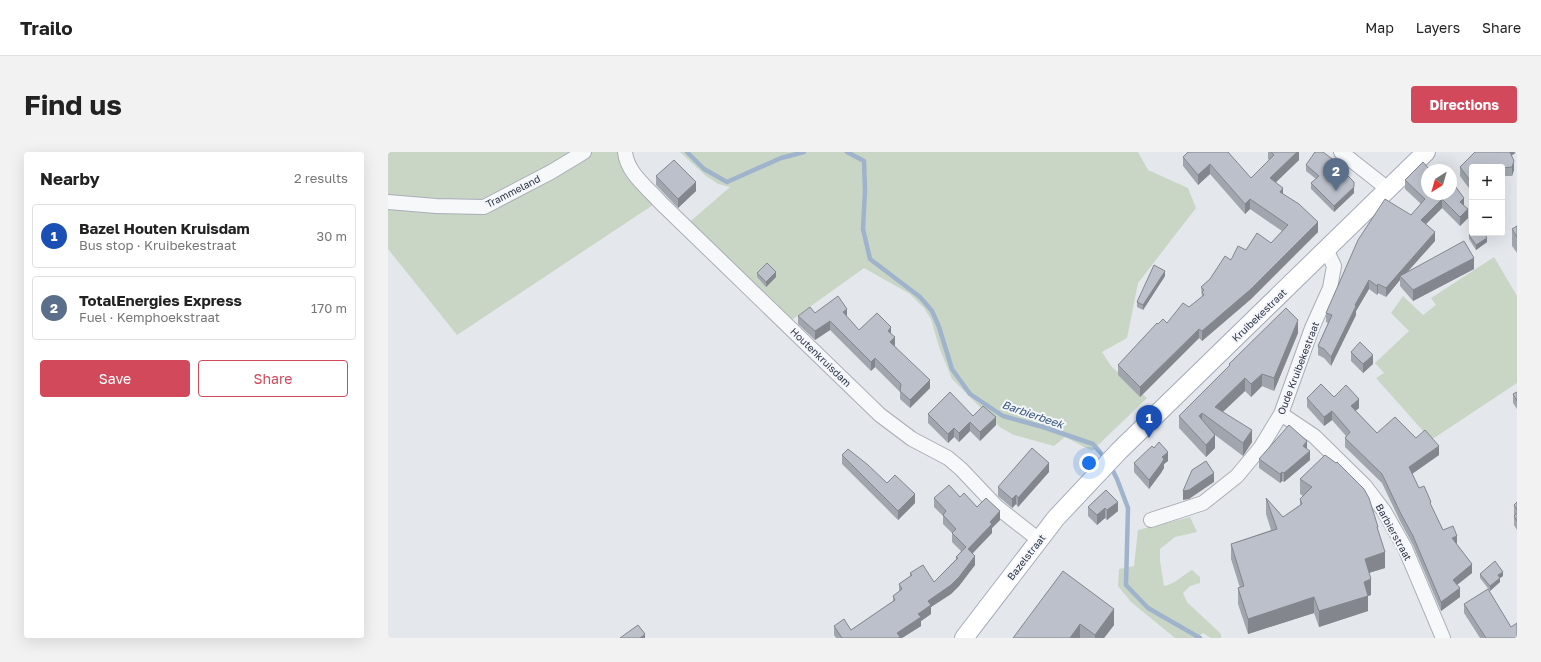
<!DOCTYPE html>
<html lang="en">
<head>
<meta charset="utf-8">
<style>
	:root { --surface:#fff; --page:#f2f2f2; --text:#222; --muted:#767676; --line:#e0e0e0; --accent:#d1495b }
	body { margin:0; font-family:"Golos Text",sans-serif; background:var(--page); color:var(--text) }
	.controls { position:absolute; right:12px; top:12px; display:grid; overflow:hidden; border-radius:4px; box-shadow:0 4px 16px #0002 }
	.controls button { width:36px; height:36px; display:grid; place-items:center; padding:0; border:0; border-bottom:1px solid var(--line); background:var(--surface); color:var(--text); font:20px sans-serif }
	.compass { position:absolute; left:1033px; top:12px; width:36px; height:36px; border-radius:50%; background:var(--surface); box-shadow:0 4px 16px #0002; rotate:217deg }
	.you { position:absolute; left:701px; top:311px; width:14px; height:14px; margin:-10px; border:3px solid #fff; border-radius:50%; background:#1a73e8; box-shadow:0 0 0 6px #1a73e833 }
	.badge { display:grid; place-items:center; width:26px; height:26px; border-radius:50%; background:var(--accent); color:#fff; font-size:13px; font-weight:700 }
	.pin { position:absolute; translate:-50% -33px; filter:drop-shadow(0 1px 2px #0008) }
	.pin::after { content:''; position:absolute; top:21px; width:14px; height:12px; background:inherit; clip-path:polygon(0 0,100% 0,50% 100%) }
	.list { margin:0; padding:0; list-style:none }
	h2 { display:flex; justify-content:space-between; align-items:center; height:52px; margin:0; padding:0 16px; font-size:17px }
	h2 small { font-size:13px; font-weight:400; color:var(--muted) }
	.list li { display:grid; grid-template-columns:26px 1fr auto; gap:12px; align-items:center; box-sizing:border-box; height:64px; margin:0 8px 8px; padding:0 8px; border:1px solid var(--line); border-radius:4px }
	.list b { display:block; font-size:15px; white-space:nowrap }
	.list p { margin:0; font-size:13px; white-space:nowrap; color:var(--muted) }
	.list em { font-size:13px; font-style:normal; color:var(--muted) }
	.actions { display:flex; gap:8px; padding:12px 16px }
	.actions a { flex:1; padding:9px 0; border:1px solid var(--accent); border-radius:4px; text-align:center; font-size:14px; color:var(--accent) }
	.actions .main { background:var(--accent); color:#fff }
	.map { position:relative; flex:none; width:1129px; height:486px; overflow:hidden; border-radius:4px }
	header { display:flex; align-items:center; gap:24px; box-sizing:border-box; height:56px; padding:0 20px; background:var(--surface); border-bottom:1px solid var(--line) }
	header strong { font-size:19px }
	nav { display:flex; gap:22px; margin-inline-start:auto; font-size:14px }
	.intro { display:flex; align-items:center; justify-content:space-between; box-sizing:border-box; height:96px; padding:0 24px }
	h1 { margin:0; font-size:28px }
	.button { padding:10px 18px; border-radius:4px; background:var(--accent); color:#fff; font-size:14px; font-weight:700 }
	main { display:flex; gap:24px; padding:0 24px }
	aside { flex:1; background:var(--surface); border-radius:4px; box-shadow:0 4px 16px #0002 }
	.map>svg:first-child { display:block }
</style>
</head>
<body>
<header>
<strong>Trailo</strong>
<nav><a>Map</a><a>Layers</a><a>Share</a></nav>
</header>
<div class="intro"><h1>Find us</h1><a class="button">Directions</a></div>
<main>
<aside>
<h2>Nearby<small>2 results</small></h2>
<ul class="list">
<li><span class="badge" style="background:#1a4fb4">1</span><div><b>Bazel Houten Kruisdam</b><p>Bus stop · Kruibekestraat</p></div><em>30 m</em></li>
<li><span class="badge" style="background:#5c6f8a">2</span><div><b>TotalEnergies Express</b><p>Fuel · Kemphoekstraat</p></div><em>170 m</em></li>
</ul>
<div class="actions"><a class="main">Save</a><a>Share</a></div>
</aside>
<div class="map">
<svg width="1129" height="486" viewBox="0 0 1129 486">
	<rect width="100%" height="100%" fill="#e4e7ec"/>
	<path fill="#c9d6c5" d="M0,0H237L271,49L69,183L0,97Z
		M292,0H750L760,18L800,36L808,56L750,131L739,186L714,200L723,214L759,246L704,299L677,285L666,294L626,283L613,276L564,227L551,195L543,167L536,156L522,142L476,116L398,172L297,74L342,35L330,32L318,24Z
		M1106,105L1129,144V231L1043,288L988,226L996,221L987,211L1021,179L1003,161L1015,144L1035,163L1048,153L1043,146Z
		M802,365L809,380L787,385L772,397V409L776,434C787,432 795,423 804,418L812,425V431L802,434L795,441L799,450L833,482V486H823L815,481L809,486H787L743,450L730,434L731,417L746,414L750,378Z"/>
	<g fill="none" stroke-linecap="round" stroke-linejoin="round">
		<path stroke="#9fb4cc" stroke-width="4.5" d="M299,0L316,17L339,30L393,6L416,0
			M459,0L476,9L477,39L475,77L482,107L532,145L544,159L551,175L564,217L582,242L615,264L655,275L705,292L718,307
			M723,315L729,327L740,356L738,433L760,456L812,486"/>
		<g stroke="#a9aeb7" stroke-width="16">
			<path id="minor" d="M237,0C239,21 260,36 273,51L492,263L524,287L560,306L573,317L609,355L651,388
				M953,0L1000,37
				M0,50L48,54L96,55L163,20L196,0
				M893,262L926,284L977,334L996,359L1017,396L1055,486
				M763,368L815,351L849,324L873,295L893,262L924,176L942,136L946,114L938,97"/>
		</g>
		<g stroke="#a3abb8" stroke-width="20">
			<path id="major" d="M576,486L668,366L731,299L1038,0"/>
		</g>
		<use href="#minor" stroke="#f7f8fa" stroke-width="14"/>
		<use href="#major" stroke="#fff" stroke-width="18"/>
	</g>
	<path fill="#a1a5ae" d="M800,0L863,26L881,8L880,7V0H911V8L888,30L895,42L930,80L863,147L814,189L811,186L752,245L730,223V213L770,172L779,171L814,145L813,135L822,127L843,108L858,98L883,91L894,79L862,57L857,62L822,22L810,33L795,14V5Z
		M1124,4L1126,18L1124,24H1114L1084,15L1083,39L1072,24V15Z
		M947,11L966,30V41L946,60L923,37V31L928,27L918,19V13Z
		M268,24L308,39L290,56L268,33Z
		M1017,28L1076,54L1080,66L1072,74L1054,56L1038,72L1047,89L1020,119L1086,117L1025,149L1012,134V128L998,145L990,141L989,143L981,137L968,159V163L943,214L936,206L930,203V194L940,171L938,170V161L1033,52L1017,37Z
		M1129,74V101L1124,94V77Z
		M1081,83L1099,90L1088,98L1081,87Z
		M369,121L388,125L378,135L369,125Z
		M777,124L755,158L749,155V150Z
		M427,161L459,165L471,178L503,182L507,194L542,236L522,256L512,247V240L487,215L483,219L442,178L427,188L410,172V164Z
		M910,181L886,239L874,234L863,245L857,239L835,260L864,290L855,304L827,283V296L818,305L791,276V264L841,214V212Z
		M963,200L985,212L975,221L963,209Z
		M1129,240V257L1125,251V242Z
		M946,245L971,256L967,259L989,281L1028,286L1051,303L1024,322L1031,336L1043,354L1055,378L1069,393L1084,421L1069,433L1072,445L1053,459L1025,393L1012,369L994,331L957,295V286L958,284L944,268L936,274L919,255V246Z
		M540,262L585,264L608,273L592,289L582,279L571,290L566,285L560,291L540,271Z
		M919,297L922,308L896,330L894,329L892,331L871,316V307Z
		M454,303L499,331L527,351L510,368L454,312Z
		M780,309L776,312V316L773,321L761,337L746,320V311Z
		M661,320L630,355L628,352L624,356L610,344V335Z
		M912,327L990,379L997,416L981,421L983,443L980,444V459L931,475L926,461L860,482L850,452V436H852L843,407V392L883,378L878,362V346L895,365L912,353V347L915,344L912,342Z
		M718,338L730,359L719,368L717,366L709,373L700,364V355Z
		M572,345L589,355L612,368L604,376V381L585,401L587,413L571,434L563,442L543,455V462L533,469V474L514,486H448L446,483V474L463,478L505,449V444L511,440V432L522,424V421L546,430L568,407V405L573,399L564,390V381L555,372V364L546,355V346Z
		M1129,350V378L1126,373V353Z
		M1092,422L1115,424L1112,426V430L1102,439L1092,426Z
		M1076,452L1123,475L1129,486H1092L1076,461Z
		M726,457V473L716,486H625Z"/>
	<path fill="#83868d" d="M909,0H911V8L882,36V26Z
		M1120,0H1129L1120,6Z
		M1126,9V18L1124,24V15Z
		M822,12V22L810,33V23Z
		M308,30V39L290,56V47Z
		M1083,30H1084V38L1083,39Z
		M966,35V41L946,60V54Z
		M895,36V46L892,40Z
		M1076,46V55L1072,50Z
		M862,47V57L857,62V52Z
		M1054,47V56L1033,77V68Z
		M1080,57V66L1072,74V65Z
		M930,70V80L863,147L814,189V179Z
		M1047,80V89L1014,126L1012,124V128L998,145V136Z
		M1099,86V90L1088,98V93Z
		M1086,106V117L1025,149V138Z
		M777,119V124L755,158V153Z
		M388,120V125L378,135V130Z
		M981,128V137L968,159V163L943,214V205L967,153Z
		M990,132V141L989,143V134Z
		M459,157V165L455,160Z
		M910,168V181L886,239V226Z
		M442,169V178L427,188V179Z
		M503,175V184L500,179Z
		M811,177V186L752,245V235Z
		M507,185V194L502,190Z
		M985,203V212L975,221V212Z
		M487,206V215L483,219V210Z
		M874,222V234L863,245V232Z
		M857,226V239L827,267V255Z
		M542,228V236L522,256V248Z
		M971,247V256L963,263V254Z
		M944,259V268L936,274V265Z
		M814,261V273L811,264Z
		M608,265V273L592,289V280Z
		M582,270V279L571,290V281Z
		M566,276V285L560,291V282Z
		M864,278V290L855,304V291Z
		M827,283V296L818,305V293Z
		M919,289V298L915,294Z
		M1051,294V303L1021,324V315Z
		M922,299V308L896,330V321Z
		M780,300V309L776,312V316L773,321L761,337V328L774,305Z
		M661,311V320L630,355V346Z
		M894,320V329L892,331V322Z
		M826,321V330L801,347L795,348V339Z
		M527,342V351L510,368V359Z
		M628,343V352L624,356V347Z
		M730,350V359L719,368V358Z
		M717,356V366L709,373V363Z
		M612,359V368L604,376V381L580,406V397L602,370Z
		M1069,384V393L1064,386Z
		M997,400V416L977,422V407Z
		M587,404V413L571,434L563,442L543,455V462L533,469V474L514,486H509V481L530,462L540,449Z
		M1084,412V421L1065,436V428Z
		M1115,420V424L1112,426V430L1102,439V434L1110,423Z
		M983,427V443L980,444V459L931,475V459L976,430Z
		M1072,436V445L1053,459V450Z
		M926,445V461L860,482V467Z
		M726,457V473L716,486H707V483Z
		M692,472V486H682Z
		M257,482V486H252Z"/>
	<path fill="#bbc0ca" stroke="#83868d" d="M800,0H840L863,26L886,3L883,0H909L882,26L895,36L892,40L911,52L930,70L863,137L814,179L811,177L752,235L730,213L769,171L770,172L775,167L779,171L795,151L801,155L816,143L814,140L816,138L813,135L822,127L837,104L843,108L850,94L858,98L869,81L883,91L900,73L862,47L857,52L822,12L810,23L795,5Z
		M927,0H935L947,9L946,10L966,30V35L946,54L923,31L931,24L918,13Z
		M1087,0H1122L1126,9L1124,15L1114,16V15H1084V30H1083L1072,15Z
		M286,8L308,30L290,47L268,24Z
		M1035,10L1042,18H1039V42H1063V38L1067,34L1076,46L1072,50L1080,57L1072,65L1054,47L1033,68L1047,80L998,136L990,132L989,134L981,128L967,153L968,154L943,205L936,197L930,194L944,163L938,161L970,88L997,47L1023,63L1037,47L1017,28Z
		M1129,74V85L1124,77Z
		M1084,81H1096L1099,86L1088,93L1081,83Z
		M1076,89L1086,106L1025,138L1012,124Z
		M379,111L388,120L378,130L369,121Z
		M766,113L777,119L755,153L749,150Z
		M450,144L459,157L455,160L471,178L489,161L503,175L500,179L507,185L502,190L542,228L522,248L512,239L513,232L487,206L483,210L442,169L427,179L410,164L422,155L427,161Z
		M898,156L910,168L886,226L874,222L863,232L857,226L827,255L864,278L855,291L814,261L811,264L827,283L818,293L791,264L842,213L841,212Z
		M972,190L985,203L975,212L963,200Z
		M933,232L946,245L958,233L971,247L963,254L989,281L1007,265L1028,286L1037,278L1051,294L1021,315L1031,336L1036,334L1043,350L1042,351L1055,378L1065,374L1069,384L1064,386L1084,412L1065,428L1072,436L1053,450L1025,384L1012,360L994,322L957,286L962,280L944,259L936,265L919,246Z
		M562,240L585,264L595,254L608,265L592,280L582,270L571,281L566,276L560,282L540,262Z
		M1129,240V249L1125,242Z
		M901,273L919,289L915,294L922,299L896,321L894,320L892,322L871,307Z
		M771,290L780,300L774,305L776,307L773,312L761,328L746,311L764,294L766,296Z
		M644,296L661,311L630,346L628,343L624,347L610,335Z
		M460,297L480,313L499,331L507,323L527,342L510,359L454,303Z
		M937,303L948,311L949,310L976,337L981,346L990,375H989L997,400L977,407L983,427L976,430L980,444L931,459L926,445L860,467L850,436L856,434L843,392L889,377L878,346L895,365L914,352L912,347L924,335L912,327Z
		M818,309L826,321L801,338L795,339L804,318Z
		M561,333L572,345L576,341L589,355L598,346L612,359L602,370L604,372L580,397L587,404L571,425L563,433L540,449L543,453L530,462L533,465L509,481L512,485L510,486H454L446,474L456,467L463,478L507,448L505,444L514,437L511,432L524,423L522,421L535,413L546,430L570,406L568,405L578,395L564,381L568,377L555,363L558,359L546,346Z
		M718,338L730,350L719,358L717,356L709,363L700,355Z
		M1129,350V358L1126,353Z
		M1129,361V369L1126,364Z
		M1107,409L1115,420L1110,423L1112,426L1102,434L1092,422Z
		M675,419L726,457L707,483L692,472L682,486H625Z
		M1100,437L1123,475L1129,471V486H1098L1076,452Z
		M250,473L257,482L252,486H232Z"/>
	<g text-anchor="middle" dominant-baseline="central" stroke-width="4" stroke-linejoin="round" paint-order="stroke">
		<g font-size="10" fill="#2b3445" stroke="#f4f6f9">
			<text transform="translate(125 39) rotate(-27)">Trammeland</text>
			<text transform="translate(871 163) rotate(-44)">Kruibekestraat</text>
			<text transform="translate(433 205) rotate(44)">Houtenkruisdam</text>
			<text transform="translate(910 216) rotate(-69)">Oude Kruibekestraat</text>
			<text transform="translate(1006 380) rotate(61)">Barbierstraat</text>
			<text transform="translate(638 405) rotate(-52)">Bazelstraat</text>
		</g>
		<g font-size="11" font-style="italic" fill="#34527a" stroke="#f4f6f9">
			<text transform="translate(645 262) rotate(19)">Barbierbeek</text>
		</g>
	</g>
</svg>
<div class="controls">
<button>+</button>
<button>−</button>
</div>
<svg class="compass" viewBox="-18 -18 36 36"><path d="M0-13l5 13h-10z" fill="#e53935"/><path d="M0 13l5-13h-10z" fill="#767676"/></svg>
<div class="you"></div>
<div class="pin badge" style="left:761px;top:286px;background:#1a4fb4">1</div>
<div class="pin badge" style="left:948px;top:39px;background:#5c6f8a">2</div>
</div>
</main>
</body>
</html>
